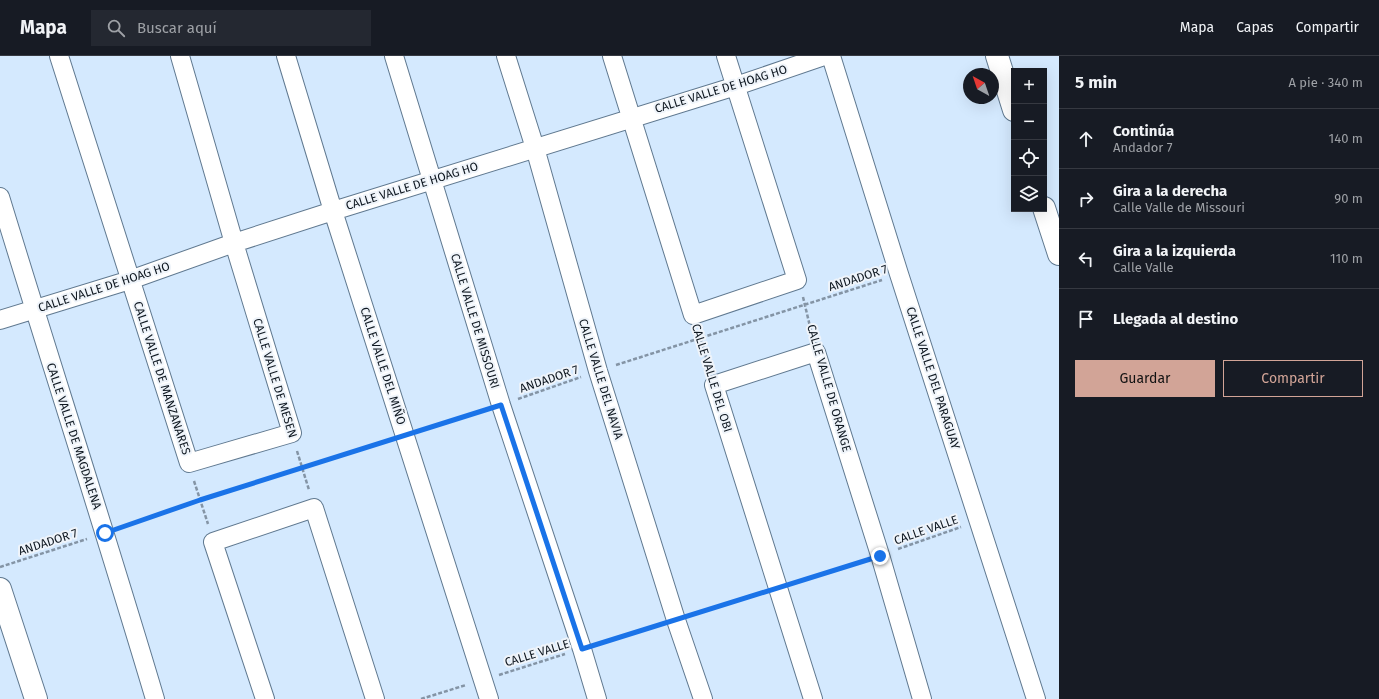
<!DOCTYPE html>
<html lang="es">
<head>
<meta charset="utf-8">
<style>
	:root { --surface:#171b24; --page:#242831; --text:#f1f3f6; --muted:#9ea1a6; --line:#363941; --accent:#d2a497 }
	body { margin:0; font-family:"Fira Sans",sans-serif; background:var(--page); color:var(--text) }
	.controls { position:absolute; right:12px; top:12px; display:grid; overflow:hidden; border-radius:0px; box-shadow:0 4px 16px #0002 }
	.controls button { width:36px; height:36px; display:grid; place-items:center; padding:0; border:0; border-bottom:1px solid var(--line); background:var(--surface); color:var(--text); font:20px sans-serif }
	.compass { position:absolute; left:963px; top:12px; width:36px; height:36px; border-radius:50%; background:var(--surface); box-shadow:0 4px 16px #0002; rotate:320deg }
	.stop { position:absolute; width:12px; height:12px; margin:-9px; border:3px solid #1a73e8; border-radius:50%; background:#fff }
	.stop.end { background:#1a73e8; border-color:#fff; box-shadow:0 1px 4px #0008 }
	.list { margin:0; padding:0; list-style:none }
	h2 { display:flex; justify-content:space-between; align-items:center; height:52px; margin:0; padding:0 16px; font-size:17px }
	h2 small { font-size:13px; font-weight:400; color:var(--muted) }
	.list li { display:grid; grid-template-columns:26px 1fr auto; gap:12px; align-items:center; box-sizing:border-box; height:60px; padding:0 16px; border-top:1px solid var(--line) }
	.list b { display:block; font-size:15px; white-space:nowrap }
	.list p { margin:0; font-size:13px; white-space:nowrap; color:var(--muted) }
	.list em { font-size:13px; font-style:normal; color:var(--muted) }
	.actions { display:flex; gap:8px; padding:12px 16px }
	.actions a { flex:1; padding:9px 0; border:1px solid var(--accent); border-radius:0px; text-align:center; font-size:14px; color:var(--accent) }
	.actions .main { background:var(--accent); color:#111 }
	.icon { flex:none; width:22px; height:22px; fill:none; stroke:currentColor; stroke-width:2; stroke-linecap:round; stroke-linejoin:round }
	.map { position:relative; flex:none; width:1059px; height:643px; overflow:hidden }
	header { display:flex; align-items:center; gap:24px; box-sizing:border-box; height:56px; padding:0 20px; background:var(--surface); border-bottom:1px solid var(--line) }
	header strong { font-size:19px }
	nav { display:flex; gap:22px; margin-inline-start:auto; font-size:14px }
	.search { width:280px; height:36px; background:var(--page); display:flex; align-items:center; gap:10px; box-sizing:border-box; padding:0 14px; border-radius:0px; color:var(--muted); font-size:15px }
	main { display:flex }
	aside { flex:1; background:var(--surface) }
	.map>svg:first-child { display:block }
</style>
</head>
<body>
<header>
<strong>Mapa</strong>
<div class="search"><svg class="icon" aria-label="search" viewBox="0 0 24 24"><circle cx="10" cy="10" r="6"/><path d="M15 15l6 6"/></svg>Buscar aquí</div>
<nav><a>Mapa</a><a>Capas</a><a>Compartir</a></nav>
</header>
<main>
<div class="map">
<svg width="1059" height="643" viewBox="0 0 1059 643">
	<rect width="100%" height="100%" fill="#d4e9fe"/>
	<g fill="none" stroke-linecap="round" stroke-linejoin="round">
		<g stroke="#607990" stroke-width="20">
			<path id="street" d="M59,0L189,407L292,377L234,187L180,0
				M286,0L333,155L489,643
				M394,0L501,349L582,593L597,643
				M506,0L535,92L598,315L676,564L703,643
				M612,0L693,259L797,224L726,0
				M831,0L899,218L1036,643
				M0,141C51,308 105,475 155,643
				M0,264L130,224L234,187L333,155L736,30L824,0
				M265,643L213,486L314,452L375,643
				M813,643L714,329L816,296L880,499L922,643"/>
		</g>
		<g stroke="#607990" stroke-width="24">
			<path id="secondary" d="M997,0L1014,54
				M1044,152L1059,198
				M0,533L36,643"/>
		</g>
		<path stroke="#8494a5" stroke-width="2.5" stroke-dasharray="4 2" stroke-linecap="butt" d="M803,241L812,279
			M699,276L709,312
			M616,309L882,224
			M518,343L581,321
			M423,374L485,354
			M297,395L309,434
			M194,425L208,468
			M122,471L200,444L387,385
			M898,493L961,471
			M0,511L87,483
			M795,526L863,505
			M694,558L760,538
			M599,588L659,569
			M499,619L565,598
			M421,643L466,629"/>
		<use href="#street" stroke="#fff" stroke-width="18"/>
		<use href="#secondary" stroke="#fff" stroke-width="22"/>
	</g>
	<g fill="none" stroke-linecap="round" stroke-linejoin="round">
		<path stroke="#1a73e8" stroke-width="5" d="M105,477L200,444L501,349L582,593L880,500"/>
	</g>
	<g text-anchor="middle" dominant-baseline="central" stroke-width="4" stroke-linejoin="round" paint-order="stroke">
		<g font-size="12" fill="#0e1720" stroke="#eff4fa">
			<text transform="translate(721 33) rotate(-17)">CALLE VALLE DE HOAG HO</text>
			<text transform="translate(412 130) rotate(-17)">CALLE VALLE DE HOAG HO</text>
			<text transform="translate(858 222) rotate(-18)">ANDADOR 7</text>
			<text transform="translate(104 231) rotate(-18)">CALLE VALLE DE HOAG HO</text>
			<text transform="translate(475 265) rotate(73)">CALLE VALLE DE MISSOURI</text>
			<text transform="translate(383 310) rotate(72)">CALLE VALLE DEL MIÑO</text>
			<text transform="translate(162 322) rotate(72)">CALLE VALLE DE MANZANARES</text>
			<text transform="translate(275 322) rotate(73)">CALLE VALLE DE MESEN</text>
			<text transform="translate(712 322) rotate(73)">CALLE VALLE DEL OBI</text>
			<text transform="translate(933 322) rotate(72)">CALLE VALLE DEL PARAGUAY</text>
			<text transform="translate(549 323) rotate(-19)">ANDADOR 7</text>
			<text transform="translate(601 323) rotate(73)">CALLE VALLE DEL NAVIA</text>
			<text transform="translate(829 332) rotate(74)">CALLE VALLE DE ORANGE</text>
			<text transform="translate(74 380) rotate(72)">CALLE VALLE DE MAGDALENA</text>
			<text transform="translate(926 474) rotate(-19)">CALLE VALLE</text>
			<text transform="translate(48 486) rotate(-18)">ANDADOR 7</text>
			<text transform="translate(537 597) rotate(-17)">CALLE VALLE</text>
		</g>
	</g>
</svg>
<div class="controls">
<button>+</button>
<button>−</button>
<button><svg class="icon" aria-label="locate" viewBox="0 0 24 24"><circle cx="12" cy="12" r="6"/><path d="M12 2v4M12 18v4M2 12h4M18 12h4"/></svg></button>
<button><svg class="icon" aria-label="layers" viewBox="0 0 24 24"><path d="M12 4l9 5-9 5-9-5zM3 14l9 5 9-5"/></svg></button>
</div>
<svg class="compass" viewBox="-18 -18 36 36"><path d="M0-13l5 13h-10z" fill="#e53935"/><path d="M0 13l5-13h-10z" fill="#9ea1a6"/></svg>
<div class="stop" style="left:105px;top:477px"></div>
<div class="stop end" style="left:880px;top:500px"></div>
</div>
<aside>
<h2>5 min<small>A pie · 340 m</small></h2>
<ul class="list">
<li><svg class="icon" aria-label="ahead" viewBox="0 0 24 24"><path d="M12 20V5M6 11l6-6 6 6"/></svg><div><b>Continúa</b><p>Andador 7</p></div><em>140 m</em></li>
<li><svg class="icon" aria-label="right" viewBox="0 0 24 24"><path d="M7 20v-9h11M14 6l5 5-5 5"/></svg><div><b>Gira a la derecha</b><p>Calle Valle de Missouri</p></div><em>90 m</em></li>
<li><svg class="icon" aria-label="left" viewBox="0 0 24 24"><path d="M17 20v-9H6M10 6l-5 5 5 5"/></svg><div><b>Gira a la izquierda</b><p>Calle Valle</p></div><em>110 m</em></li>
<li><svg class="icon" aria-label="arrive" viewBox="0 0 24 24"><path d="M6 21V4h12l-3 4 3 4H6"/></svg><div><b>Llegada al destino</b></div></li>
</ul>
<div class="actions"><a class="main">Guardar</a><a>Compartir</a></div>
</aside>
</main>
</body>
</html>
